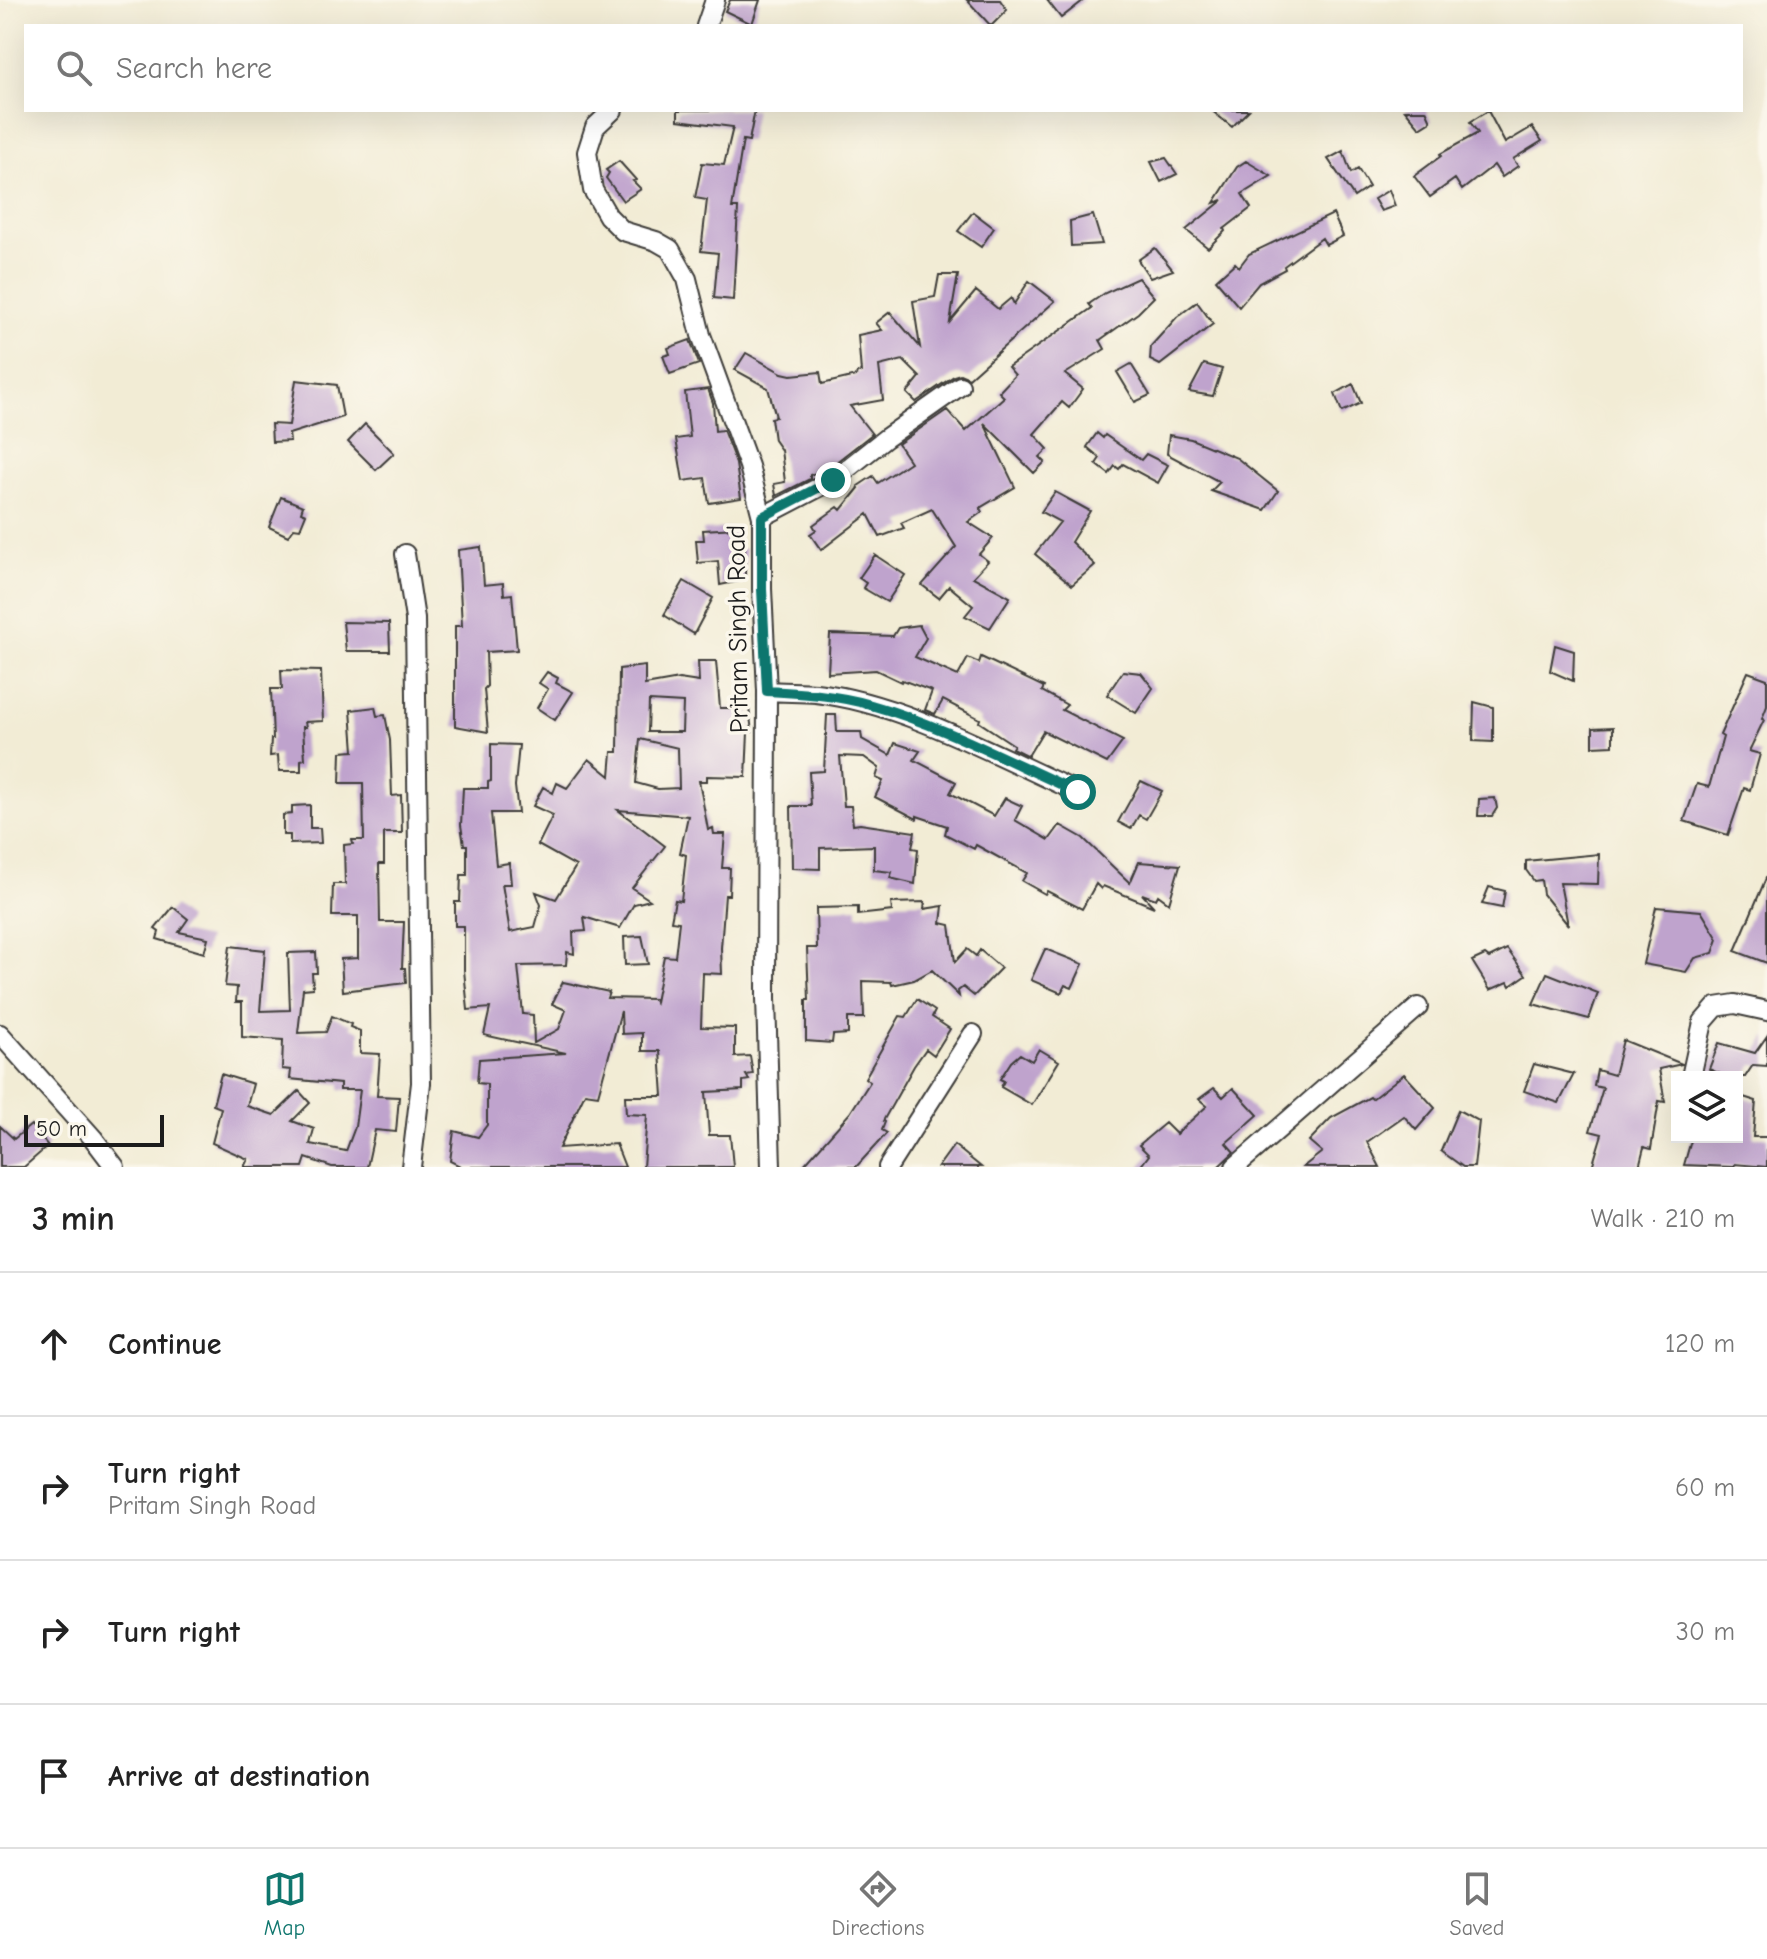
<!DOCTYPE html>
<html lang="en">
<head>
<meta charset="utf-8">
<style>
	:root { --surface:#fff; --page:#f6f6f6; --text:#222; --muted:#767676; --line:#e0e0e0; --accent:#0f766e }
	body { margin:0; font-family:"Comic Neue",sans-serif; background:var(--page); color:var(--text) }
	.controls { position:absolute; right:24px; bottom:24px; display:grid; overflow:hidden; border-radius:0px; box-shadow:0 8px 32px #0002 }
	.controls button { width:72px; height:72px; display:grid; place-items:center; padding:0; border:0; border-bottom:2px solid var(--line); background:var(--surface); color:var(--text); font:40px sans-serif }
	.scale { position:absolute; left:24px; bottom:20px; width:140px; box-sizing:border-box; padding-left:8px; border:4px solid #1c1c1c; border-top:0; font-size:22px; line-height:28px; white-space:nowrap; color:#1c1c1c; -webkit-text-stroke:6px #fbf7ec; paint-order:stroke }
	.stop { position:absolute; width:24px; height:24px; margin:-18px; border:6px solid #0f766e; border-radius:50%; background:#fff }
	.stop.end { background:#0f766e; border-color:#fff; box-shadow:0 2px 8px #0008 }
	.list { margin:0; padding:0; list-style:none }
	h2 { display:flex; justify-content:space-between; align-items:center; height:104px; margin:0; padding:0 32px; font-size:34px }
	h2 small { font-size:26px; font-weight:400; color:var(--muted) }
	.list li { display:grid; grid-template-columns:52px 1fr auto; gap:24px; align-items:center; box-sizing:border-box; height:144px; padding:0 32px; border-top:2px solid var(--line) }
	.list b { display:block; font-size:30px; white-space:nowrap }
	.list p { margin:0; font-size:26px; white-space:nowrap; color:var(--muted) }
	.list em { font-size:26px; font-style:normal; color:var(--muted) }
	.icon { flex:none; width:44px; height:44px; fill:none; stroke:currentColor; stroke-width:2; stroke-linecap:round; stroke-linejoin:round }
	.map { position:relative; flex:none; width:1767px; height:1167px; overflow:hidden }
	.search { position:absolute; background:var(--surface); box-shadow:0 8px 32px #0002; left:24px; right:24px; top:24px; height:88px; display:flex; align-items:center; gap:20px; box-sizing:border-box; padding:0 28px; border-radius:0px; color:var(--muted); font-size:30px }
	.sheet { height:680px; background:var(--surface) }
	nav { display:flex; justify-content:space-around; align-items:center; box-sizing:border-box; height:112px; border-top:2px solid var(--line); background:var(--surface); font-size:22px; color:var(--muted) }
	nav a { display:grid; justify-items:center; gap:4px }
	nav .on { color:var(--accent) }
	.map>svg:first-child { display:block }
</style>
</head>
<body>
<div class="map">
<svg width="1767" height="1167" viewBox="0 0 1767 1167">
	<rect width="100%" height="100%" fill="#fbf7ec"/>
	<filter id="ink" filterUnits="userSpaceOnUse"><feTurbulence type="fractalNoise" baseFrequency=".0125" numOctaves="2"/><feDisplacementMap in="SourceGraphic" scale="16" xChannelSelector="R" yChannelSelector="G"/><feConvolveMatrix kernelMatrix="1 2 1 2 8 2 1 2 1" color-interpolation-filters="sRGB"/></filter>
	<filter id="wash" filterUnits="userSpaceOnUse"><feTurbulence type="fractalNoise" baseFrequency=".006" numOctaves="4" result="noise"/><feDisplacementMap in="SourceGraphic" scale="32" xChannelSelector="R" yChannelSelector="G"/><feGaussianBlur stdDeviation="1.8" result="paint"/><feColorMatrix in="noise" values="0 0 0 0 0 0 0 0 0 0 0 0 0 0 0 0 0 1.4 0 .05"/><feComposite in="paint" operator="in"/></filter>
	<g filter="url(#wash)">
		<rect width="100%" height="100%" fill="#f2ecd5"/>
		<g id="blocks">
			<path fill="#bfa3cd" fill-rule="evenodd" d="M730,0H760L752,24L725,11Z
				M967,0H1000L1007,10L991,26Z
				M1047,0H1084L1061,18Z
				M678,110H755L749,141L743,140L732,208H738L733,300L714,298L718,253L701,251L707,200L695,198L702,163L724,165L733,127L678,120Z
				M1211,110H1249L1232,127Z
				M1405,110H1426L1431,121L1420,128Z
				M1488,111L1505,143L1532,127L1542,141L1513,159L1518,166L1502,177L1494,165L1462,190L1455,179L1430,197L1414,176L1441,156L1440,154L1478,133L1470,122Z
				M1343,151L1351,173L1358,169L1369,187L1354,197L1328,159Z
				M1166,158L1177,174L1161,182L1151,162Z
				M619,161L636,180L633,181L641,189L623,201L606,178L609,173L606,170Z
				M1246,161L1271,176L1242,194L1251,208L1224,229L1225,231L1208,248L1186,230L1223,200L1214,203L1237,167Z
				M1389,190L1395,206L1381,211L1374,199Z
				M973,212L994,228L981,247L958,231Z
				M1333,214L1343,236L1326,245L1322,238L1284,266L1285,269L1259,283L1239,307L1216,280L1235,263L1239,267L1249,254Z
				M1093,215L1102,244L1071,246L1070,221Z
				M1155,248L1173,270L1150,278L1138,260Z
				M939,275H958L950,322L976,291L998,309L1011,298L1014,304L1029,281L1055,301L969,378L960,374L954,376L916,402L907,393L920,377L903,360L879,366L883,400L850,406L872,434L826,470L810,475V479L776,496L774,484L785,482L781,450L774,440L771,418L776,417L768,388L735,370L746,353L782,373L791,375L820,372L822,384L856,376L857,373L861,372L858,335L882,330L876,323L890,312L920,347L913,301L935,297Z
				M1138,278L1154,297L1138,313L1100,340L1105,349L1065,374L1083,389L1069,408L1062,402L1034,434L1048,449L1040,457L1045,462L1034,473L984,423L1015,487L980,508L982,512L968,522L993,538L979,554L988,561L973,577L1010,597L990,628L965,616L973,606L949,586L939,598L922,585L956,547L932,509L901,523L904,528L880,537L868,514L821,550L810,534L816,530L813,525L838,507L841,510L859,488L858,486L873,476L878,483L910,462L898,444L947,410L966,431L1004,397L999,392L1015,375L1008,367L1092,308L1089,304L1105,293Z
				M1197,302L1213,324L1160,365L1150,360L1151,346L1177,317Z
				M690,340L699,364L670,374L663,356L670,354L668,348Z
				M1131,364L1150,395L1135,402L1117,372Z
				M1204,364L1222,369L1213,396L1189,392Z
				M296,380L337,385L343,417L289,434L290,441L272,442L271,424L289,425Z
				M1353,384L1361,403L1342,412L1335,394Z
				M708,389L713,403L715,431L723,430L736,464L741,498L709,503L705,478L683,481L676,439L690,437L685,392Z
				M365,424L394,453L376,470L348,442Z
				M1097,433L1103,438L1105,435L1141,460L1146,454L1168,465L1158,483L1123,464L1119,469L1115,466L1109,474L1096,464L1100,458L1087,447Z
				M1169,435L1191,439L1237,458L1278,491L1265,510L1211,491L1220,482L1167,454Z
				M1055,492L1090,511L1071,542L1095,565L1072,585L1035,554L1060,522L1041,512Z
				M281,497L303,506L301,512L306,514L300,529L294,528L288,536L269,527Z
				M736,528L738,549H745V580L720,585L718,561L698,563L696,540H704L703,530Z
				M481,547L484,585L503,583L504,595L512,594L517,650L486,652L487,686L484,689L488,732L455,726V626H462L458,550Z
				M875,555L905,575L887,602L863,588L866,583L859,578Z
				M684,581L713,598L694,634L664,615Z
				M343,622L389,623L390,651H346Z
				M919,625L926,638L915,657L958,676L968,658L979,663L981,657L1044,687L1042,691L1067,705L1062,710L1123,741L1107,763L1043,731L1028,756L1012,748L1014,745L979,722L980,719L943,700L935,714L925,710L932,691L902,680L901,682L876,670L828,673L830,634L893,636L898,628Z
				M1555,645L1574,651L1573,681L1550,671Z
				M698,661H716L720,708H749L752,732H748L746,777L707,776V781H699L708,830L713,828L714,834H725L722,868H730L729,895H725L721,948L722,974L703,973L701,1027L735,1028V1057L750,1056L753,1074L746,1075L749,1080L743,1081V1090L706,1092L709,1135H730L733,1167H643L647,1115L626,1114L625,1096H663L660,1051H642V1033L622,1034L621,1011L598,1095L585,1093L559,1148L616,1144L625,1167H462L450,1161L454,1131L478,1137L487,1125V1084L477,1083L479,1059L566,1053L484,1035L490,1008L468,1010L464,970V926H455V902H460L461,875H467V845H464L461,825L463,788H488V782L491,781V744L519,745L515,786L518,813H491L496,865L509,863L511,884H502L510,932L535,927L541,905L536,892L556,899L576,866L538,845L553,815L533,806L543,787L553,793L557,783L567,788L589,759L610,776L612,752H618L619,669L645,666V685L679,679L699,682ZM649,701L683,703L682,732H648ZM640,739L678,748L679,788L658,789L636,783ZM618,810L688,816L680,853L686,855L681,901L675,900L671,921L679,922L675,957L664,956L655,1002L654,999L607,998L609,992L563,982L552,1004L566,1010L559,1029L534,1043L533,1015L523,1014L518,966L566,965L567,952L574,954L573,932L586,931L584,917L620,928L634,904L650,900L632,888L665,846Z
				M281,670L321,671L323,721L305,722L306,727H303L305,759L301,760V771H279L278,755L270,756L271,739H273L271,689H282Z
				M1123,671L1141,673L1153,688L1136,713L1107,695Z
				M547,672L558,678L556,683L573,692L555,720L537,708L548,689L539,683Z
				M1748,672L1767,679V706L1762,719L1764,720L1749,751L1760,754L1750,790L1744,788L1728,835L1684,821L1697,784L1709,787L1723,737L1720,735Z
				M1474,702L1493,707V742L1473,741Z
				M375,707L377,716L385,715L390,740L392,796L401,795L402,833H384V864H379L380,922H404L402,968H405L406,983L343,991L341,959L358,958V916H332L333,884H345L344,845L353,844L352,840H364L363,783H340L341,752L354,751L351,710Z
				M827,715H836L837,732H861L862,739L890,755L895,743L920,751L914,760L956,782L950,793L994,816L1005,798L1022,806L1015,820L1049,840L1060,825L1083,838L1130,883L1139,862L1180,865L1169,903L1158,895L1156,899L1142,894L1154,907L1103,886L1101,889L1096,884L1082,909L1047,891L1045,894L1022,881L1027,873L976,845L974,849L945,834L947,826L917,816V819L875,797L883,781L876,778L879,768L864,757L840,756L844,806H851L853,825L860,824L915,832L912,848L918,849L915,884L890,878L892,872L874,870V846L820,848V869L792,868L791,806H811L809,772L824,771Z
				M1613,727V745L1593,746V728Z
				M1141,781L1162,791L1146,819L1139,815L1131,829L1118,822Z
				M1495,798L1497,808L1492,816H1478L1479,799Z
				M310,805V828H320L321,843L290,844V835H283V815L292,814V806Z
				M1599,854L1598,884L1560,883L1568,925L1543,894L1541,880L1534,881L1526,870V861Z
				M1766,878L1767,879V963L1735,951Z
				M1489,887L1505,891L1502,908L1482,904Z
				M925,902L924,909L943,906L941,923L950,925L955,962L967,949L976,956L980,950L1001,968L974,996L963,987L958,991L959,996L932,970L914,980L892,985L891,982L863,981L864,1018H848V1034L833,1035L832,1043L806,1041V1000H809L807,948H817L816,908L858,907V915L892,911L891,903Z
				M173,907L188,919L179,932L208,938L204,953L157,939L159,932L155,929Z
				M1656,907L1701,911L1718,939L1713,953L1695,958L1686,972L1643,964Z
				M642,936L648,964L625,965L624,937Z
				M230,946L265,950L260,1011L290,1010L288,953L316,952L317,973H312L313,988L303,989L298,1033L326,1032L332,1016L351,1024L350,1027L360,1031V1053L380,1054L377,1096L399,1097L396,1132L375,1130L367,1167H332L306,1158L303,1167H244L248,1159L212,1143L221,1108L213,1105L221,1074L253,1084L247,1106L274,1115L299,1091L310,1103L292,1121L314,1129L310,1144L346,1151L355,1127L360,1090H340V1084L290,1079L291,1070L282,1069L283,1040L242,1037V1002H236L237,987L225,986Z
				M1045,949L1083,964L1072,988L1065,985L1061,993L1031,980Z
				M1507,949L1526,975L1510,986L1508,982L1490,990L1472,961L1485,955L1489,958Z
				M1547,973L1598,993L1589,1019L1533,1004Z
				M917,999L935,1011L932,1017L950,1029L934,1055L926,1049L914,1066L883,1121L885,1122L882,1130L887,1133L856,1167H802L850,1113L870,1082L865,1078L900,1016L906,1017Z
				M1767,1036V1066L1753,1065L1745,1077H1727L1709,1069L1719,1043L1755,1053Z
				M1623,1040L1682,1064L1659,1069L1665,1102L1659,1101L1651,1149L1644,1147L1639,1167H1592L1602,1134L1590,1131L1603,1088L1594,1086L1597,1070L1614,1075Z
				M1039,1049L1059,1061L1032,1105L1001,1087L1004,1081L1000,1079L1011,1062L1020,1054L1032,1061Z
				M1534,1064L1574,1074L1559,1103L1524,1091Z
				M1404,1074L1435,1108L1416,1130L1404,1116L1367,1142L1380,1167H1303L1322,1152L1309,1141L1331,1118L1370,1097L1372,1099Z
				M1214,1088L1223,1097L1233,1088L1258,1115L1226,1143L1234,1152L1218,1167H1140L1149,1155L1139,1145L1165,1123L1176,1134L1207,1106L1199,1099Z
				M1737,1095L1756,1101L1753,1137H1767V1167L1735,1164L1734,1167L1684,1165L1692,1137H1737Z
				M1458,1110L1479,1121L1474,1167H1463L1441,1151Z
				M31,1125L48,1146L24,1167H0V1126L14,1139Z
				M954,1145L981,1167H938Z"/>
		</g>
	</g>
	<g filter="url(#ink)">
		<use href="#blocks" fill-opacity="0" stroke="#3c3b38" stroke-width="2"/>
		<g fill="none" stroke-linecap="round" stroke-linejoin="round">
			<g stroke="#3c3b38" stroke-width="22">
				<path id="minor" d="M706,26L715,0
					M613,110L595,127L587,152L593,190L608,216L623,231L656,241L670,249L687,279L701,335L749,466L762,517V589L767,691L766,998L771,1167
					M762,517L833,480L886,438L960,386
					M405,554L415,619L421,1083L411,1167
					M767,691C783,692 800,692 816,693C901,702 999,757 1078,792
					M0,1034L93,1138L115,1167
					M1691,1077L1703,1022L1716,1007L1735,1004L1767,1011
					M888,1167L973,1034
					M1235,1167L1418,1007"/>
			</g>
			<use href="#minor" stroke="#fff" stroke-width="18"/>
		</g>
	</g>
	<g fill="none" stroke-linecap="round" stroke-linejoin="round" filter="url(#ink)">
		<path stroke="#0f766e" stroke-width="10" d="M833,480L762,517V589L767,691C802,693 837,695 871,705C942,725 1010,762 1078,792"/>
	</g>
	<g text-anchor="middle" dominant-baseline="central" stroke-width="7" stroke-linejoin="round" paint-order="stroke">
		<g font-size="26" fill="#1c1c1c" stroke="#fbf7ec">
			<text transform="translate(738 629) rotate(-91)">Pritam Singh Road</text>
		</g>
	</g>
</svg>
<div class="controls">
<button><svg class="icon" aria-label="layers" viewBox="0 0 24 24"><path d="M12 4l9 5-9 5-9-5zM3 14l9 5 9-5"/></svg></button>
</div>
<div class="scale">50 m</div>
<div class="stop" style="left:1078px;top:792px"></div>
<div class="stop end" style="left:833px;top:480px"></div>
<div class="search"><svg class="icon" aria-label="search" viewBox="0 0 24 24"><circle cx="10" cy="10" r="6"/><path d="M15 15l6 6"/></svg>Search here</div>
</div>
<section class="sheet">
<h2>3 min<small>Walk · 210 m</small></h2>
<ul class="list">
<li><svg class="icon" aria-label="ahead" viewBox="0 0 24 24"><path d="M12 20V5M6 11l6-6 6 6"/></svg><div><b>Continue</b></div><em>120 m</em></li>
<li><svg class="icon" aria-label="right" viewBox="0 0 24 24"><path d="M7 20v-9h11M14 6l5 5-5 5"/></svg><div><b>Turn right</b><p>Pritam Singh Road</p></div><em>60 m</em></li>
<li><svg class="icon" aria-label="right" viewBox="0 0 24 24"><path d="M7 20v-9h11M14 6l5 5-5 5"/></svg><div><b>Turn right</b></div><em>30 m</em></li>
<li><svg class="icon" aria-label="arrive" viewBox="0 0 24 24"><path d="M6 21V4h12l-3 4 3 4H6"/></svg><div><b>Arrive at destination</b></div></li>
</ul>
</section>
<nav>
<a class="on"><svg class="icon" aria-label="map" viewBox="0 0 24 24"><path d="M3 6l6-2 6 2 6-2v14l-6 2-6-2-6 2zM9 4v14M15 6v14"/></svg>Map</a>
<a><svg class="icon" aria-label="directions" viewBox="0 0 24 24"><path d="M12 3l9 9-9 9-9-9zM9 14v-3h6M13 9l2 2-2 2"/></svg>Directions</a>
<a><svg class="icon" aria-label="saved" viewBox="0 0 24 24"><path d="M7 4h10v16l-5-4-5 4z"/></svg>Saved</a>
</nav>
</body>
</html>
